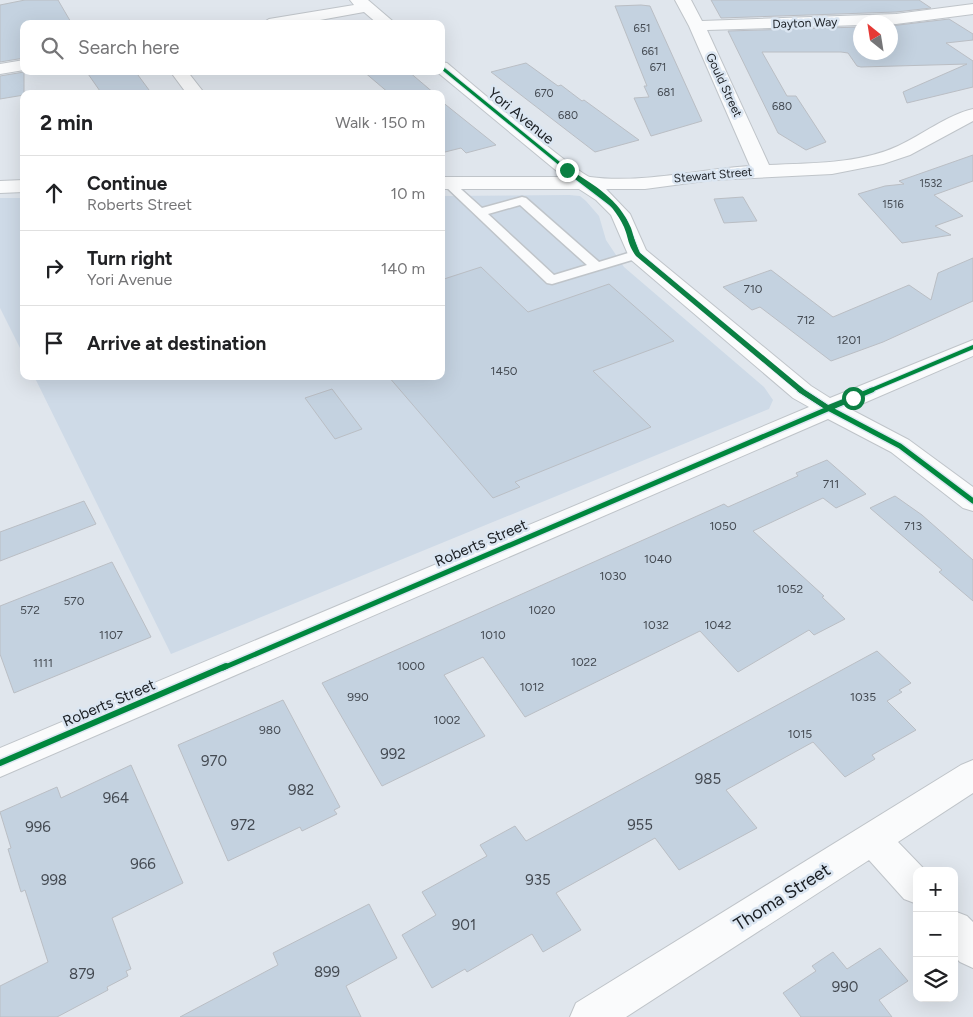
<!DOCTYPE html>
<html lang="en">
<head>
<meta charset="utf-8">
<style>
	:root { --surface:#fff; --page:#f6f6f6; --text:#202124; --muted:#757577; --line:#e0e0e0 }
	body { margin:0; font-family:Figtree,sans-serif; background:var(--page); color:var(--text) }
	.controls { position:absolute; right:15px; bottom:15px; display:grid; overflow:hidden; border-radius:10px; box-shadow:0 5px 20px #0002 }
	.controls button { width:45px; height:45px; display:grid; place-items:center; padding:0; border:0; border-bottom:1px solid var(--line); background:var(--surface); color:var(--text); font:25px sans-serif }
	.compass { position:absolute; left:853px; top:15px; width:45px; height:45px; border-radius:50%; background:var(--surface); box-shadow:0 5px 20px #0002; rotate:330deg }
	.stop { position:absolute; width:15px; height:15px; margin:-11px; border:4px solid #0b8043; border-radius:50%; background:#fff }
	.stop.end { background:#0b8043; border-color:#fff; box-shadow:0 1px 5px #0008 }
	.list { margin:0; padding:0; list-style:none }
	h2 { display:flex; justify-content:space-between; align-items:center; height:65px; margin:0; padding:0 20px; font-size:21px }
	h2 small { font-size:16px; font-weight:400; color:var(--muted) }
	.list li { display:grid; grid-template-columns:32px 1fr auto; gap:15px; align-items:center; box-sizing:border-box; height:75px; padding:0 20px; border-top:1px solid var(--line) }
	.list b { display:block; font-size:19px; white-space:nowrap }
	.list p { margin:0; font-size:16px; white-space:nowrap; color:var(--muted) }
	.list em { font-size:16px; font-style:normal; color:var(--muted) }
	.icon { flex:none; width:28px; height:28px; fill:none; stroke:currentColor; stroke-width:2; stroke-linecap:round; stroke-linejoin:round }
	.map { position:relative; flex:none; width:973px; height:1017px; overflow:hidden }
	.search { position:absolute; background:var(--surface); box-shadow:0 5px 20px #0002; left:20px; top:20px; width:425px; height:55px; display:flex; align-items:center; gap:12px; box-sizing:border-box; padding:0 18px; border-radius:10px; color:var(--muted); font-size:19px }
	.panel { position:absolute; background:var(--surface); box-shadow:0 5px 20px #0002; left:20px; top:90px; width:425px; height:290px; border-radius:10px }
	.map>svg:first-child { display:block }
</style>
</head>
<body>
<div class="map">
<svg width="973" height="1017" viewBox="0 0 973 1017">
	<rect width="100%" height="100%" fill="#e0e6ed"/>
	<path fill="#cedae7" d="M569,195L580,196L586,201L599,216L606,240L624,267L764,387L773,400L769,409L171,654L34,376H441V196Z
		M0,198H24V356L0,308Z"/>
	<path fill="#c4d2e0" stroke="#babec4" d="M25,0H58L72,24H24V58L0,62V5Z
		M711,0H919L931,8L896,12L721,18Z
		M641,5L650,6L702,121L651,136L634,98L649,97L644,86H647L615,6Z
		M949,19L973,34V40L946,43L973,61V87L907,103L903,92L967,64L861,67L857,66L848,53L841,52H762L787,96H796L826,142L806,150L778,133L728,31L860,27V52H890V26Z
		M526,63L558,86L561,85L582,101L584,100L639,140L595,152L491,72Z
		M86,71H135L152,94H102Z
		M363,71H408L435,94H390Z
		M24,72V95L0,99V76Z
		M441,101L496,145L466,153L461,148L441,153Z
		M973,155V181L934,195L963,216L935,226L951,235L902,243L858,194L885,186L904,184L899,181Z
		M743,197L757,221L724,223L714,199Z
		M973,258V301L883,342L831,361L760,307L752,310L723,287L771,270L833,317L909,285L931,300L938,273Z
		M481,267L528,312L609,284L674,341L593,371L651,427L515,482L520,487L493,498L388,376H441V280Z
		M332,389L362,429L335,439L305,398Z
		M827,460L866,494L836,508L823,498L753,531L824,596L822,597L845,619L814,635L809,630L738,672L700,631L525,717L483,657L444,675L485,736L382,786L322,683L724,504L728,507L798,476L796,473Z
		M895,496L922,515L973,560V601L939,572L942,570L870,508Z
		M84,501L96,524L0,561V532Z
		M112,562L151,637L14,693L0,654V606Z
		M877,651L911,683L899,690L902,692L887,701L916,730L872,755L875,759L845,777L813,742L726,790L757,828L679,870L655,838L556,893L581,930L543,952L532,934L467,972L465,969L432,988L402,935L436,915L422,892L487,856L480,845L515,826L526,841Z
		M283,700L340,807L334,810L337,814L302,831L300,827L228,861L178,745Z
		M131,765L183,883L112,918L131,969L126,971L128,976L107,987L108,990L57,1017H0V986L48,962L25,890L21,892L8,849L11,848L0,812L57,787L61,798Z
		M369,904L397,958L346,986L361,1017H180L278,965L273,953Z
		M880,948L908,981L879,1000L892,1017H801L783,993L816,971L812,966L833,952L847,969Z"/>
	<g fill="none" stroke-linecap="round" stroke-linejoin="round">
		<g stroke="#bfc4c9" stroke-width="3">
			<path id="lane" d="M448,179L452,181L482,208L522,197L526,198L599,262L638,250L644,254L642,257L552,284L547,283L444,185V181ZM520,205L587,265L554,275L488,214Z"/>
		</g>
		<g stroke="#bfc4c9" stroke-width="2">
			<path id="street" d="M350,0H368L396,24H378L364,12L298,24H261L269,19L354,5Z
				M675,0H691L702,21L896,14L973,4V14L896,24L860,22V25L707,30L769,165C811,163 859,164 898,146C922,135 947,115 973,109V121L910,155L883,164L832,174L712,180L645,189H606L630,214L646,250L811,386L830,398L973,340V356L850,409L909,440L973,487V511L963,508L891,452L828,419L0,777V748L809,407L793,398L630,259L611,215L596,200L579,189H441V177H564L436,71H441V62L447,63C465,78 580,176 590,177C640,184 700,169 750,166L689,26Z
				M24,60V70L0,74V64Z
				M170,71H187L205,94H187Z
				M24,180V192L0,193V181Z
				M973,760V793L898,842L926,871H917V904L904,899L869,860L626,1017H570L576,1003L961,765Z
				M954,911L967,916L973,922V968L960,962L954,956Z"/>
		</g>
		<use href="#lane" fill="#fafbfc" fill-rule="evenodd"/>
		<use href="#street" fill="#fafbfc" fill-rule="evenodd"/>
		<g stroke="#dbe6f2" stroke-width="5">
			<path id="cycleway-far3" d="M441,67L571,173"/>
		</g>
		<g stroke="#dbe6f2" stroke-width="6">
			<path id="cycleway-far2" d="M569,172L615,207L625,221L638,254L801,391
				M869,391L973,347"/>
		</g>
		<g stroke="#dbe6f2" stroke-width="8">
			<path id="cycleway-far1" d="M800,390L828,408L900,446L973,501
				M223,668L872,390"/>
		</g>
		<g stroke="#dbe6f2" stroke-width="9">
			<path id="cycleway" d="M0,763L226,666"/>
		</g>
		<use href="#cycleway-far3" stroke="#00873e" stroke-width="3"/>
		<use href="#cycleway-far2" stroke="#00873e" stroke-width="4"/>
		<use href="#cycleway-far1" stroke="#00873e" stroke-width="5"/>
		<use href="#cycleway" stroke="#00873e" stroke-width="6"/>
	</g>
	<path fill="#0b8043" d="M565,169H569C594,185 619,199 631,228C634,237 635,244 640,253L805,390L828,405L853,395L857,398L856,399L828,411L800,393L636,256C627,243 629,239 624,227C612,200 589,187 565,171Z"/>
	<g text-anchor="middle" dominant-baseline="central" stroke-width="5" stroke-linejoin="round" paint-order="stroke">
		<g font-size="11" fill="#444a52">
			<text x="642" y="28">651</text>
			<text x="650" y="51">661</text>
			<text x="658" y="67">671</text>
			<text x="666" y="92">681</text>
			<text x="544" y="93">670</text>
			<text x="782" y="106">680</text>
			<text x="568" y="115">680</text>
			<text x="931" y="183">1532</text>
			<text x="893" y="204">1516</text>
		</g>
		<g font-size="12" fill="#191d22" stroke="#dbe6f2">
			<text transform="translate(805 23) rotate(-2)">Dayton Way</text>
			<text transform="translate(724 85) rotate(65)">Gould Street</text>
			<text transform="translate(713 175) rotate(-5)">Stewart Street</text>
		</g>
		<g font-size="12" fill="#444a52">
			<text x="753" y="289">710</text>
			<text x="806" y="320">712</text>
			<text x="849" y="340">1201</text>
			<text x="504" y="371">1450</text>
			<text x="831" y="484">711</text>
			<text x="723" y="526">1050</text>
			<text x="913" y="526">713</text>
			<text x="658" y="559">1040</text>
			<text x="613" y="576">1030</text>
			<text x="790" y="589">1052</text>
			<text x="74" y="601">570</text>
			<text x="30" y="610">572</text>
			<text x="542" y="610">1020</text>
			<text x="656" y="625">1032</text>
			<text x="718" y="625">1042</text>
			<text x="111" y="635">1107</text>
			<text x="493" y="635">1010</text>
			<text x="584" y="662">1022</text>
			<text x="43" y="663">1111</text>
			<text x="411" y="666">1000</text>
			<text x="532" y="687">1012</text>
			<text x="358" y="697">990</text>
			<text x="863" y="697">1035</text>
			<text x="447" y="720">1002</text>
			<text x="270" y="730">980</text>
			<text x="800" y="734">1015</text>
		</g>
		<g font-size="15" fill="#191d22" stroke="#dbe6f2">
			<text transform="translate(521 116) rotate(39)">Yori Avenue</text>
			<text transform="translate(481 543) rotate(-23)">Roberts Street</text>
			<text transform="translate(109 703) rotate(-23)">Roberts Street</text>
		</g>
		<g font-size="15" fill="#444a52">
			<text x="393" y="754">992</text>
			<text x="214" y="761">970</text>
			<text x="708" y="779">985</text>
			<text x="301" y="790">982</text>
			<text x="116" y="798">964</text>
			<text x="243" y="825">972</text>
			<text x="640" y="825">955</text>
			<text x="38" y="827">996</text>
			<text x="143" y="864">966</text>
			<text x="54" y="880">998</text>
			<text x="538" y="880">935</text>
			<text x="464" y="925">901</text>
			<text x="327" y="972">899</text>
			<text x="82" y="974">879</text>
			<text x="845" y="987">990</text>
		</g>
		<g font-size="18" fill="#191d22" stroke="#dbe6f2">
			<text transform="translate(782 897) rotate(-32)">Thoma Street</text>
		</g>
	</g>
</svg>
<div class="controls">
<button>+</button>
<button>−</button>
<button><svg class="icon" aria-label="layers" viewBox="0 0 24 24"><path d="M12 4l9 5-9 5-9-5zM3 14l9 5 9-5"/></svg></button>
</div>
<svg class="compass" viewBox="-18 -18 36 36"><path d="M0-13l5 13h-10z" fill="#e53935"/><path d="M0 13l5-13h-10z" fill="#757577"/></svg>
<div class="stop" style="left:853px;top:398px"></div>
<div class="stop end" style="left:567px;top:170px"></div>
<div class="search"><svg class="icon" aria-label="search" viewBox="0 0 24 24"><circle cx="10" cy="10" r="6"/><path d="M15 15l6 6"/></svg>Search here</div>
<section class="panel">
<h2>2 min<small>Walk · 150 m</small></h2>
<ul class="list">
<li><svg class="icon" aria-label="ahead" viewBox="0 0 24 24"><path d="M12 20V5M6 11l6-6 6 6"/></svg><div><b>Continue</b><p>Roberts Street</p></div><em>10 m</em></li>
<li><svg class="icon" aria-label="right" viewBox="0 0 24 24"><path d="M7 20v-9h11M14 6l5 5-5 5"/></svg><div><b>Turn right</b><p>Yori Avenue</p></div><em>140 m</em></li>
<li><svg class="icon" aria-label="arrive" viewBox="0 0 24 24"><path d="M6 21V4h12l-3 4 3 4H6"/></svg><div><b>Arrive at destination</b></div></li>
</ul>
</section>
</div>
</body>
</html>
